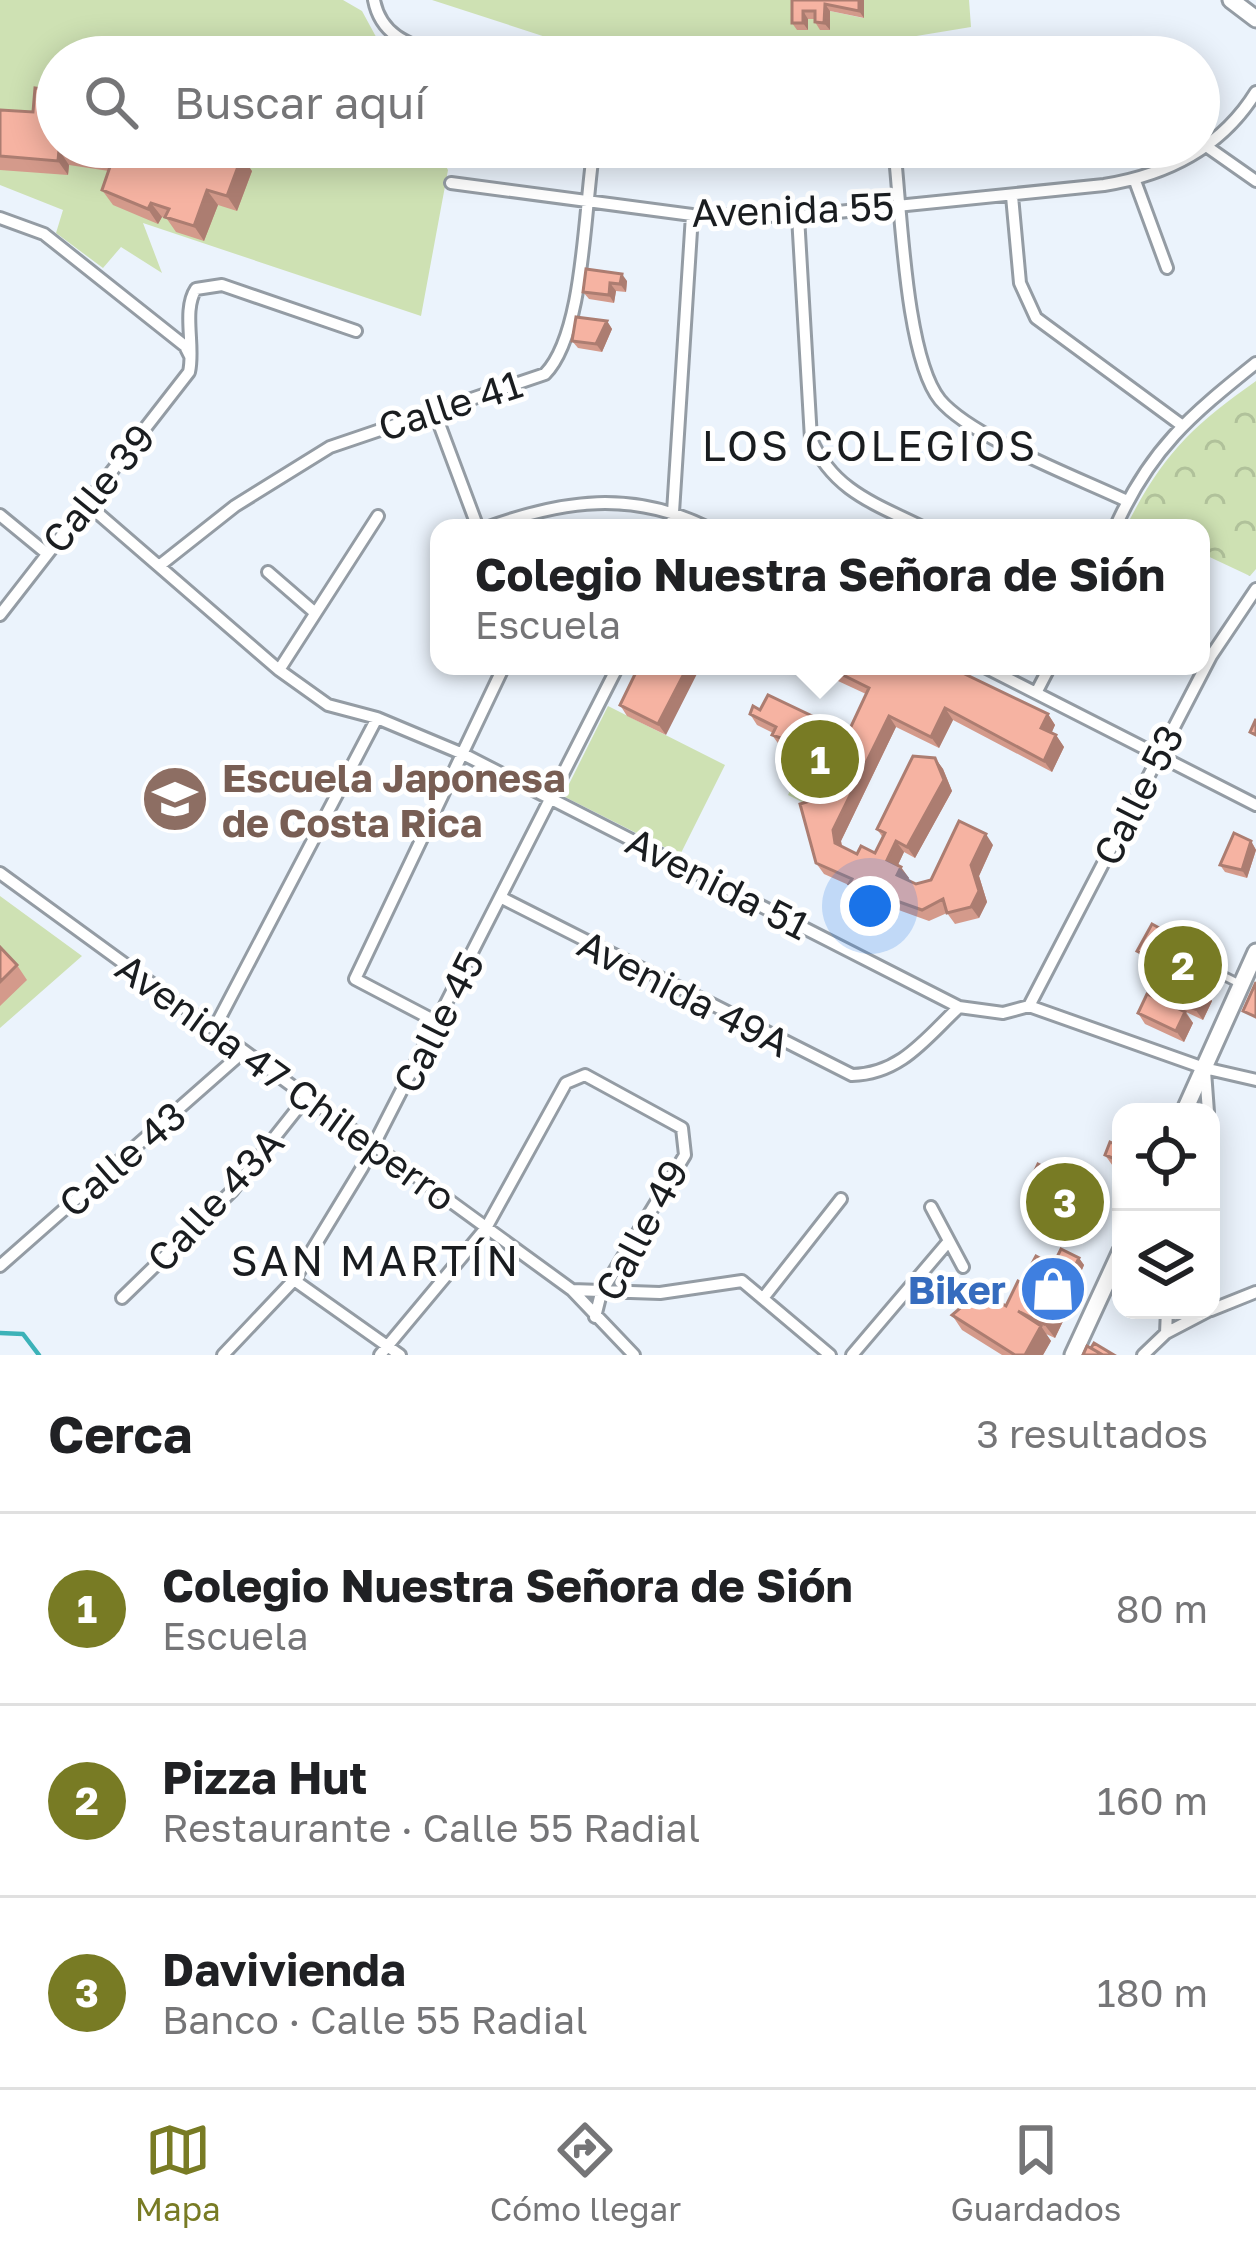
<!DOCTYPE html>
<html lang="es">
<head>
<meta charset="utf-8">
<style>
	:root { --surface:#fff; --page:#f6f6f6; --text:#202124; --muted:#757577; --line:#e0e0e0; --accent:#787b24 }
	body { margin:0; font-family:"Golos Text",sans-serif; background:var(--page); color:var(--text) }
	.controls { position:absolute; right:36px; bottom:36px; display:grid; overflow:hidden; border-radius:24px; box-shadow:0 6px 30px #0003 }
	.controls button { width:108px; height:108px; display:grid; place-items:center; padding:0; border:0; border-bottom:3px solid var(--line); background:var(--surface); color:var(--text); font:60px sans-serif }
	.you { position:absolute; left:870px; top:906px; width:42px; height:42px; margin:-30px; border:9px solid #fff; border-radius:50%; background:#1a73e8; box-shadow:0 0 0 18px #1a73e833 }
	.badge { display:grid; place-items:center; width:78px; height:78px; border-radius:50%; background:var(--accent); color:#fff; font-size:39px; font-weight:700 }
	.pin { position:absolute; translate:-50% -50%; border:6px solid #fff; box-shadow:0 3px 12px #0006 }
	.popup { position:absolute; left:430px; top:519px; width:780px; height:156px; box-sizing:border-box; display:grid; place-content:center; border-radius:24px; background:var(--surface); filter:drop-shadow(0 3px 9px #0005); font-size:39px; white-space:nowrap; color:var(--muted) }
	.popup b { font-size:45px; color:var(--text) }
	.popup::after { content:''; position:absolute; left:50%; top:100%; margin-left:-24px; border:24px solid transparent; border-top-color:var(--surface) }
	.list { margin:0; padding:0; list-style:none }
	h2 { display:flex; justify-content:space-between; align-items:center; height:156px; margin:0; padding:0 48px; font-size:51px }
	h2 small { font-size:39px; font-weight:400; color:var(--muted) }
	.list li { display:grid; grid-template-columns:78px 1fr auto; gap:36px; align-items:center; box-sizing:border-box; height:192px; padding:0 48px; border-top:3px solid var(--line) }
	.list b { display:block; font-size:45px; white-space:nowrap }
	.list p { margin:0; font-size:39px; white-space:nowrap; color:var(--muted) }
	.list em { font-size:39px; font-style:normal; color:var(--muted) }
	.icon { flex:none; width:66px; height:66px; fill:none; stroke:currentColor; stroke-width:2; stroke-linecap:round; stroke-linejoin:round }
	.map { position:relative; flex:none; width:1256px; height:1355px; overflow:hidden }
	.search { position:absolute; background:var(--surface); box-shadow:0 6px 30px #0003; left:36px; right:36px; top:36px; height:132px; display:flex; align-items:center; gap:30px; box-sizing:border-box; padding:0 42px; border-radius:66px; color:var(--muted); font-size:45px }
	.sheet { height:732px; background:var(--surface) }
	nav { display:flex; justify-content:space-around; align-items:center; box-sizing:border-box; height:168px; border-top:3px solid var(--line); background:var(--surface); font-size:33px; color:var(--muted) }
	nav a { display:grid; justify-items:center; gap:6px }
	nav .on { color:var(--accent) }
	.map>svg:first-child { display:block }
</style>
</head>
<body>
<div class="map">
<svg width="1256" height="1355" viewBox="0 0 1256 1355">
	<defs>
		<pattern id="park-crowns" width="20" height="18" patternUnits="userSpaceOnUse" patternTransform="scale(3)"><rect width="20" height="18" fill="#cee1b3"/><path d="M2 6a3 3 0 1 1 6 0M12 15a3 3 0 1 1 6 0" fill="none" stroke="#b0c19a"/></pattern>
	</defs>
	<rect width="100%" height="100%" fill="#ebf3fc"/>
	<path fill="url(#park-crowns)" d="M1256,381V569L1250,576L1201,553V528H1148L1130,519C1165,452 1194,425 1256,381Z"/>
	<path fill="#cee1b3" d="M0,0H343L362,11L387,57H57V147H435L448,170L421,316L143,223L162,273L121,247L103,268L56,233L63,210L0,185Z
		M432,0H797L808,30V19L830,11L863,18L864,0H969L971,27L789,57L598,54Z
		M608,706L725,765L680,855L563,796Z
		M809,752L833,764L812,807L788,795Z
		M0,896L82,956L0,1028Z"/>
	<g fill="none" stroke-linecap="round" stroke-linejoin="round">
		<path stroke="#3cb2b8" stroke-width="4.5" d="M0,1333L23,1334L39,1355"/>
		<g stroke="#949ca4" stroke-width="12">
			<path id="lane" d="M1220,974L1238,983"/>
		</g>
		<g stroke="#949ca4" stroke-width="16">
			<path id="street" d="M374,0C381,37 411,45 444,57
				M1199,141L1256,181
				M894,147C901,206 905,357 940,400C972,438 1079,478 1127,501
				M1135,181L1167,268
				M451,183L692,215L798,216L1104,185C1167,175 1222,147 1256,92
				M1012,196L1020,283L1036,318L1180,424
				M798,216L811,439C833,491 876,504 924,528
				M0,218L44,234L185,346L190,356
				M435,413L478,528
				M86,503L279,670L328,705L377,718L463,754L959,1007L1003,1013L1029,1006L1204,1068L1256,1080
				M0,515L45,552
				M486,528C563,500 632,490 708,528
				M672,528L692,215
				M1115,528C1150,449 1190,416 1256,363
				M159,566L235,506L330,447L545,374C585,333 584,206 594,147
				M268,572L313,611
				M0,615L189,372C195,347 182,310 196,289L222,285L356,331
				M983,666L1256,805
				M279,670L378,516
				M1036,693L1050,666
				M0,873L572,1290L634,1355
				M502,898L852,1075C901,1074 926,1038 959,1007
				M1029,1006L1211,656L1256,589
				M437,1022L355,979L504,666
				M214,1029L377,718
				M1205,1071L1208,1112
				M931,1207L963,1267
				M0,1266L243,1052
				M294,1280L400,1355
				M572,1290L660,1293L742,1281L830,1355
				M764,1297L841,1199
				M122,1298L232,1191L305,1099
				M1211,1310L1256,1292
				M1166,1333L1167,1310
				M223,1355L294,1280L362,1168L618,666
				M380,1355L486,1228L566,1083L585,1075L682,1128L685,1155L601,1293L595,1317
				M852,1355L949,1241
				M1143,1355L1166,1333L1210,1310"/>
		</g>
		<g stroke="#949ca4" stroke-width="21">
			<path id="secondary" d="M1231,0L1256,19
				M1184,1112L1256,952
				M1073,1355L1121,1251"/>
		</g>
		<use href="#lane" stroke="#fff" stroke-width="6"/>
		<use href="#street" stroke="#fff" stroke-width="10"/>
		<use href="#secondary" stroke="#fff" stroke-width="15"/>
	</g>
	<path fill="#d49a8b" d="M792,0H864V18L830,11V30H820L815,22V19H808V30H797L792,23Z
		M0,110L57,147L252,171L237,211L218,205L204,241L176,232L167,219L162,217L158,224L113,205L102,190L109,171L69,165L68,175L0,170Z
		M586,269L627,281L626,292L616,291L614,303L589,299L583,292Z
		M607,321L612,329L602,352L578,348L572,341Z
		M639,666L666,735L627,716L620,705Z
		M817,666H948L1048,714L1055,725L1051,733L1056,735L1064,747L1052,772L953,720L939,748L896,727L841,841L842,846L857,854L875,853L883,838L877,829L935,758L943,769L952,791L915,858L904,852L898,865L909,878L908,880L916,884L931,880L993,845L979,876L987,902L979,918L955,924L947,913L929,921L857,895L851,886L824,874L816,863L813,800L831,764L780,746L772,735L773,733L757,725L750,714L760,710L848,733L866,694L838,681L832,672Z
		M1251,841L1256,850L1247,878L1225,872L1220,865Z
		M0,947L17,965L27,980L0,1006Z
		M1137,951L1214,958L1222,969L1205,992L1212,1001L1203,1020L1186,1012L1193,1023L1184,1042L1145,1024L1138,1013L1157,999L1150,989L1182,980L1145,962Z
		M1121,1147V1172L1115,1169L1105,1155Z
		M1090,1189L1098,1200L1084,1228L1032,1203L1025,1192Z
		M1079,1258L1084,1265L1079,1277L1061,1269L1055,1261Z
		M1024,1285H1077L1063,1310L1066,1315L1055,1338L1046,1334L1051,1341L1043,1355H1002L962,1330L952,1315L1006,1306Z"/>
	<path fill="#ac7d71" d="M859,0H864V18L859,11Z
		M825,4L830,11V30L824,23Z
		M803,11L808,19V30L803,23Z
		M59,150L69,165L68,175L58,161Z
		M242,156L252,171L237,211L227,196Z
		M207,190L218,205L204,241L194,226Z
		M151,203L162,217L158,224L148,209Z
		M622,274L627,281L626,292L620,284Z
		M610,283L616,291L614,303L609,295Z
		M607,321L612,329L602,352L596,344Z
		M688,666H701L666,735L658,724Z
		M945,708L953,720L939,748L931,737Z
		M1048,714L1055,725L1049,739L1041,728Z
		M889,716L896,727L841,841L843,854L835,843L833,830Z
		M1056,735L1064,747L1052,772L1044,761Z
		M935,758L943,769L952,791L915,858L907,847Z
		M986,834L993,845L979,876L987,902L979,918L971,907V865Z
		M896,841L904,852L895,871L887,860Z
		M1251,841L1256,850L1247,878L1242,870Z
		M901,867L909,878L905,886L897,875Z
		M1214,958L1222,969L1206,992L1198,981Z
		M1204,990L1212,1001L1203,1020L1195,1009Z
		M1185,1012L1193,1023L1184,1042L1176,1031Z
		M1090,1189L1098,1200L1084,1228L1077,1217Z
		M1079,1258L1084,1265L1079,1277L1073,1270Z
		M1069,1274L1077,1285L1063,1310L1056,1299Z
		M1056,1300L1066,1315L1055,1338L1044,1324Z
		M1041,1326L1051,1341L1043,1355H1025Z"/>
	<path fill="#f6b3a2" stroke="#ac7d71" stroke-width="3" d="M792,0H859V11L825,4L824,23L815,22V11H803V23H792Z
		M35,88L57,91L54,114L57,115V147H104L115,149L116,147H210L242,156L227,196L207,190L194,226L165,217L169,209L151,203L148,209L102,190L113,158L59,150L58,161L0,156V110L33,112Z
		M586,269L622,274L620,284L610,283L609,295L583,292Z
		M576,317L607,321L596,344L572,341Z
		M639,666H688L658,724L620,705Z
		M832,666H948L1048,714L1041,728L1056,735L1044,761L945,708L931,737L889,716L833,830L835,843L857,854L861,846L875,853L885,833L877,829L913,756L935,758L944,780L907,847L896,841L887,860L901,867L897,875L916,884L931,880L959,821L986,834L971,865L979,891L971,907L947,913L943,899L922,910L849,884L852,879L816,863L800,804L813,800L834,757L772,735L776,727L750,714L753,706L760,710L768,695L848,733L869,688L831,669Z
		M1256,719V735L1250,732Z
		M1234,833L1251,841L1242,870L1220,865Z
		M1152,924L1214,958L1198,981L1137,951Z
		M0,947L17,965L0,982Z
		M1159,970L1204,990L1195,1009L1150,989Z
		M1256,982V1017L1243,1011Z
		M1147,994L1185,1012L1176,1031L1138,1013Z
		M1110,1142L1121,1147L1120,1161L1105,1155Z
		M1038,1164L1090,1189L1077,1217L1025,1192Z
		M1061,1249L1079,1258L1073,1270L1055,1261Z
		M1036,1256L1069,1274L1056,1299L1022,1282Z
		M1018,1281L1056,1300L1044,1324L1018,1311L1041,1326L1025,1355H1015L952,1315L980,1291L1006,1306Z
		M1094,1343L1114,1355H1103L1091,1348Z
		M1087,1346L1103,1355H1083Z"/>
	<defs>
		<g id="school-disc" transform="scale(3.45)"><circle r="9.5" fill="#8d6e63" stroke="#fff"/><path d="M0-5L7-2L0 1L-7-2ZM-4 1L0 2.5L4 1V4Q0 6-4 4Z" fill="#fff"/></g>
		<g id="shop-disc" transform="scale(3.45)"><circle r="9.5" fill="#3f7fe0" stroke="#fff"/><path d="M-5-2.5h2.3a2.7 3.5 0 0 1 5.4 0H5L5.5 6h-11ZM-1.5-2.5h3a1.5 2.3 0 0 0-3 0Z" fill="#fff"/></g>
	</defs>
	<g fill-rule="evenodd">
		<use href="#school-disc" x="175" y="799"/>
		<use href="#shop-disc" x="1053" y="1289"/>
	</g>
	<g text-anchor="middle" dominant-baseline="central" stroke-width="10" stroke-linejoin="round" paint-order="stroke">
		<g font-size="39" fill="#1a1d20" stroke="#fff">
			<text transform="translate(793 209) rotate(-2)">Avenida 55</text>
			<text transform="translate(450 405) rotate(-18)">Calle 41</text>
			<text transform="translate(98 488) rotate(-51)">Calle 39</text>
			<text transform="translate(1138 795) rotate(-63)">Calle 53</text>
			<text transform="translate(718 883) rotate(27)">Avenida 51</text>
			<text transform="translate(684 993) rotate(27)">Avenida 49A</text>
			<text transform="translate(438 1022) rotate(-63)">Calle 45</text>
			<text transform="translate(286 1082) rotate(36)">Avenida 47 Chileperro</text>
			<text transform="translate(122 1159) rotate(-41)">Calle 43</text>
			<text transform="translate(215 1200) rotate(-47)">Calle 43A</text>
			<text transform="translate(641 1230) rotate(-62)">Calle 49</text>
		</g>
		<g font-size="39" font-weight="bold" fill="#785e54" stroke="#fff" text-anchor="start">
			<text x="222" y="777">Escuela Japonesa<tspan x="222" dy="45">de Costa Rica</tspan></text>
		</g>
		<g font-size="39" font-weight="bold" fill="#366cbe" stroke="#fff" text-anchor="end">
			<text x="1006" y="1289">Biker</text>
		</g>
		<g font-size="42" letter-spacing="3" fill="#1a1d20" stroke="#fff">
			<text x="870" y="445">LOS COLEGIOS</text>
			<text x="376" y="1260">SAN MARTÍN</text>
		</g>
	</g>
</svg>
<div class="controls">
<button><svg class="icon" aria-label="locate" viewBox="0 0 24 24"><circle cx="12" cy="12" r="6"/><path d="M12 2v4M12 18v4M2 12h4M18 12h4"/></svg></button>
<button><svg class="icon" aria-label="layers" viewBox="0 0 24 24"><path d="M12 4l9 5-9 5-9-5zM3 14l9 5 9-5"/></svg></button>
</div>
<div class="you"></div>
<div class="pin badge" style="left:820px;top:759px">1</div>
<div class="popup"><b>Colegio Nuestra Señora de Sión</b>Escuela</div>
<div class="pin badge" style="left:1183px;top:965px">2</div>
<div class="pin badge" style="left:1065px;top:1202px">3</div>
<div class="search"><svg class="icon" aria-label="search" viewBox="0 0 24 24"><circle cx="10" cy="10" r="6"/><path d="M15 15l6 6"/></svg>Buscar aquí</div>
</div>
<section class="sheet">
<h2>Cerca<small>3 resultados</small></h2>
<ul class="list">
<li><span class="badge">1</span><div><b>Colegio Nuestra Señora de Sión</b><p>Escuela</p></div><em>80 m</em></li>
<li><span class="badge">2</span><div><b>Pizza Hut</b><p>Restaurante · Calle 55 Radial</p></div><em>160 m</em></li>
<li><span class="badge">3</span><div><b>Davivienda</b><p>Banco · Calle 55 Radial</p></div><em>180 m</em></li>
</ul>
</section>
<nav>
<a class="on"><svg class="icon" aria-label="map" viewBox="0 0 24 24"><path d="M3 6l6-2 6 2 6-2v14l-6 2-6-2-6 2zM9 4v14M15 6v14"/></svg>Mapa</a>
<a><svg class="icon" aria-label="directions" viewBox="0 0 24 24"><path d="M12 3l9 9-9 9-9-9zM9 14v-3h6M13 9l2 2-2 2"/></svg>Cómo llegar</a>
<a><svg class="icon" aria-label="saved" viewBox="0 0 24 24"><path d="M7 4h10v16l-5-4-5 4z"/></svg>Guardados</a>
</nav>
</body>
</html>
